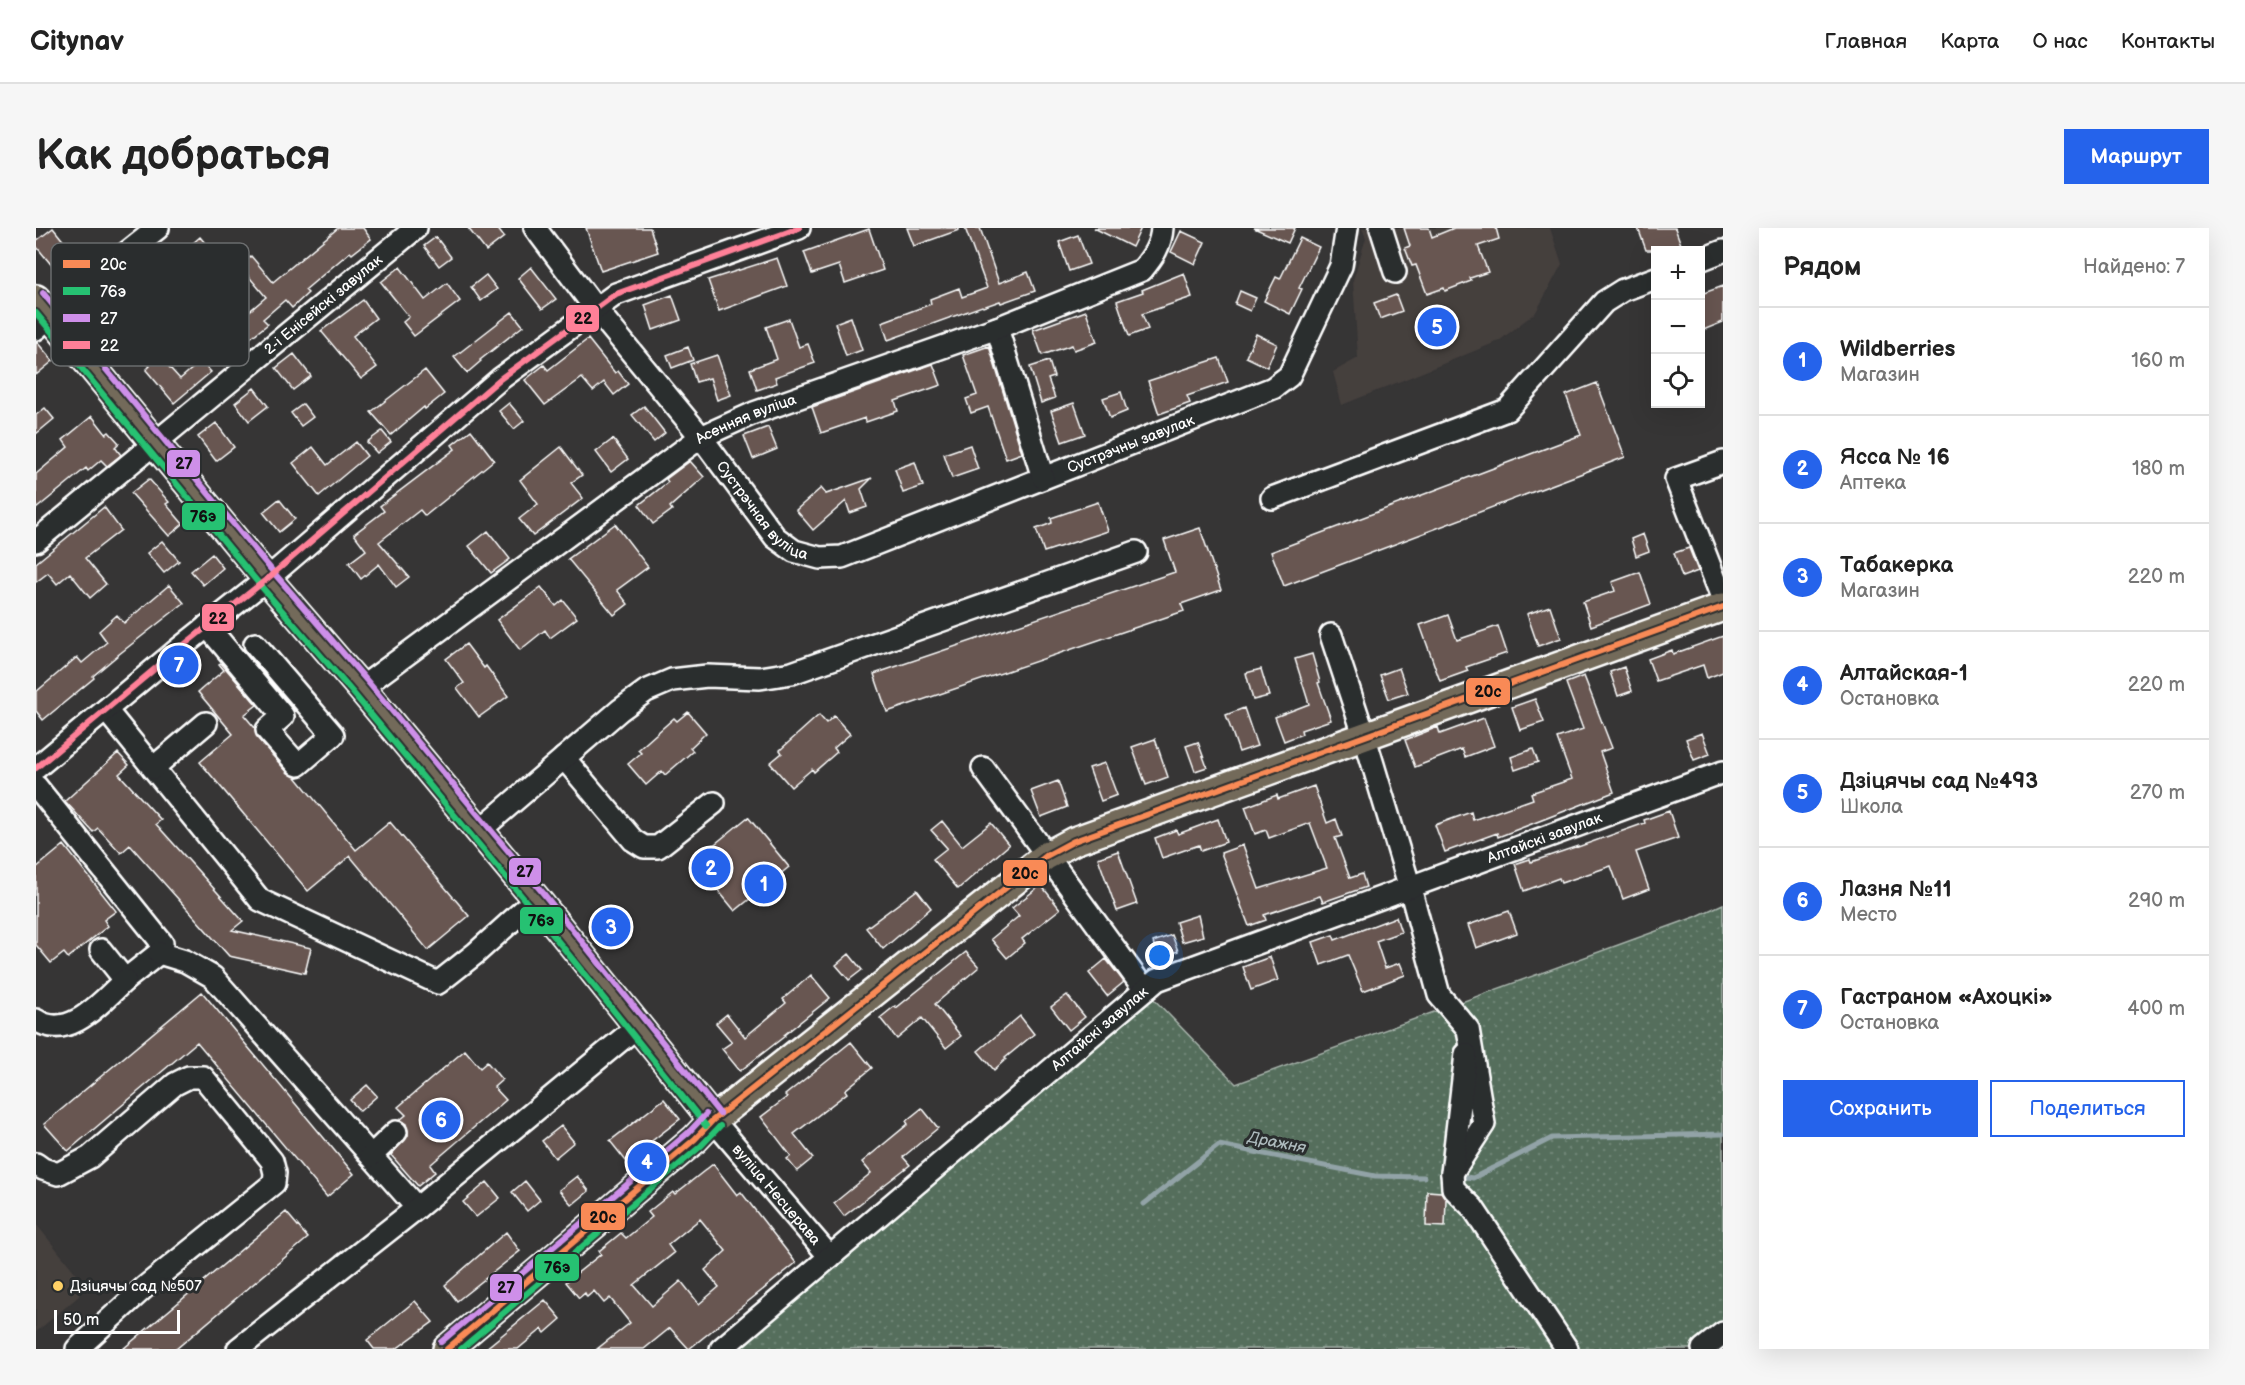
<!DOCTYPE html>
<html lang="ru">
<head>
<meta charset="utf-8">
<style>
	:root { --surface:#fff; --page:#f6f6f6; --text:#222; --muted:#767676; --line:#e0e0e0; --accent:#2563eb }
	body { margin:0; font-family:"Balsamiq Sans",sans-serif; background:var(--page); color:var(--text) }
	.controls { position:absolute; right:18px; top:18px; display:grid; overflow:hidden; border-radius:0px; box-shadow:0 6px 24px #0002 }
	.controls button { width:54px; height:54px; display:grid; place-items:center; padding:0; border:0; border-bottom:2px solid var(--line); background:var(--surface); color:var(--text); font:30px sans-serif }
	.scale { position:absolute; left:18px; bottom:15px; width:126px; box-sizing:border-box; padding-left:6px; border:3px solid #fff; border-top:0; font-size:16px; line-height:21px; white-space:nowrap; color:#fff; -webkit-text-stroke:4px #2a2d2e; paint-order:stroke }
	.you { position:absolute; left:1124px; top:728px; width:21px; height:21px; margin:-15px; border:4px solid #fff; border-radius:50%; background:#1a73e8; box-shadow:0 0 0 9px #1a73e833 }
	.badge { display:grid; place-items:center; width:39px; height:39px; border-radius:50%; background:var(--accent); color:#fff; font-size:20px; font-weight:700 }
	.pin { position:absolute; translate:-50% -50%; border:3px solid #fff; box-shadow:0 2px 6px #0006 }
	.list { margin:0; padding:0; list-style:none }
	h2 { display:flex; justify-content:space-between; align-items:center; height:78px; margin:0; padding:0 24px; font-size:26px }
	h2 small { font-size:20px; font-weight:400; color:var(--muted) }
	.list li { display:grid; grid-template-columns:39px 1fr auto; gap:18px; align-items:center; box-sizing:border-box; height:108px; padding:0 24px; border-top:2px solid var(--line) }
	.list b { display:block; font-size:22px; white-space:nowrap }
	.list p { margin:0; font-size:20px; white-space:nowrap; color:var(--muted) }
	.list em { font-size:20px; font-style:normal; color:var(--muted) }
	.actions { display:flex; gap:12px; padding:18px 24px }
	.actions a { flex:1; padding:14px 0; border:2px solid var(--accent); border-radius:0px; text-align:center; font-size:21px; color:var(--accent) }
	.actions .main { background:var(--accent); color:#fff }
	.icon { flex:none; width:33px; height:33px; fill:none; stroke:currentColor; stroke-width:2; stroke-linecap:round; stroke-linejoin:round }
	.map { position:relative; flex:none; width:1687px; height:1121px; overflow:hidden; border-radius:0px }
	header { display:flex; align-items:center; gap:36px; box-sizing:border-box; height:84px; padding:0 30px; background:var(--surface); border-bottom:2px solid var(--line) }
	header strong { font-size:28px }
	nav { display:flex; gap:33px; margin-inline-start:auto; font-size:21px }
	.intro { display:flex; align-items:center; justify-content:space-between; box-sizing:border-box; height:144px; padding:0 36px }
	h1 { margin:0; font-size:42px }
	.button { padding:15px 27px; border-radius:0px; background:var(--accent); color:#fff; font-size:21px; font-weight:700 }
	main { display:flex; gap:36px; padding:0 36px }
	aside { flex:1; background:var(--surface); border-radius:0px; box-shadow:0 6px 24px #0002 }
	.map>svg:first-child { display:block }
</style>
</head>
<body>
<header>
<strong>Citynav</strong>
<nav><a>Главная</a><a>Карта</a><a>О нас</a><a>Контакты</a></nav>
</header>
<div class="intro"><h1>Как добраться</h1><a class="button">Маршрут</a></div>
<main>
<div class="map">
<svg width="1687" height="1121" viewBox="0 0 1687 1121">
	<defs>
		<pattern id="park-dots" width="8" height="8" patternUnits="userSpaceOnUse" patternTransform="scale(1.5)"><rect width="8" height="8" fill="#546e5c"/><path d="M2 2h.1M6 6h.1" fill="none" stroke="#6e8474" stroke-width="1.8" stroke-linecap="round"/></pattern>
	</defs>
	<rect width="100%" height="100%" fill="#363535"/>
	<filter id="ink" filterUnits="userSpaceOnUse"><feTurbulence type="fractalNoise" baseFrequency=".0167" numOctaves="2"/><feDisplacementMap in="SourceGraphic" scale="12" xChannelSelector="R" yChannelSelector="G"/><feConvolveMatrix kernelMatrix="1 2 1 2 8 2 1 2 1" color-interpolation-filters="sRGB"/></filter>
	<g filter="url(#ink)">
		<path fill="#453f3d" d="M1326,0H1514L1526,36L1500,84L1463,113L1306,177L1297,144L1322,130L1317,52L1330,10Z
			M0,996L43,1049V1068L0,1104Z"/>
		<path fill="url(#park-dots)" stroke="#aab6ae" stroke-width="1.5" d="M1687,676V1108L1669,1121H680L1109,762L1200,856L1659,689Z"/>
		<g fill="none" stroke-linecap="round" stroke-linejoin="round">
			<path stroke="#92a3a7" stroke-width="5" d="M1430,949L1437,950L1516,910L1687,906
				M1108,976L1183,917L1339,948L1388,949"/>
		</g>
		<path fill="#685751" stroke="#fff" stroke-width="1.5" fill-rule="evenodd" d="M17,0L41,30L22,45L0,18V13Z
			M302,0H327L335,11L316,26L314,24L269,62L272,65L256,80L249,72L227,91L232,96L181,136L157,107L170,96L182,110L230,69L204,38L215,28L237,54Z
			M432,0H461L468,9L450,23Z
			M550,0H614L622,24L565,43Z
			M871,0H923V2L878,18Z
			M929,0H944L963,55L992,44L999,63L965,75L964,73L947,79L946,78L852,112L846,94L895,76L894,71L923,60L926,69L951,60Z
			M1058,0H1105L1096,19Z
			M1218,0H1259L1252,15Z
			M1368,0H1393L1396,9L1418,0H1460L1463,11L1442,18L1452,44L1434,50L1435,53L1409,63L1408,60L1391,66L1380,37L1376,38L1369,20L1374,18Z
			M1602,0H1639L1647,22H1610Z
			M833,1L847,42L809,55L803,37L776,46L768,24Z
			M1145,3L1169,14L1159,36L1135,24Z
			M1042,7L1053,36L1033,43L1023,14Z
			M164,9L179,27L164,39L149,22Z
			M400,9L415,29L403,38L388,18Z
			M1264,10L1283,19L1263,60L1266,61L1254,86L1228,73L1240,49L1244,51Z
			M741,30L751,58L683,83L672,52Z
			M364,39L389,72L411,55L424,73L378,108L367,94L373,89L345,54Z
			M495,39L520,71L506,81L482,50Z
			M1148,45L1156,69L1106,86L1112,101L1093,108L1081,73L1107,64L1106,62Z
			M450,47L461,61L445,73L435,59Z
			M1687,58V94L1665,103V66Z
			M1204,63L1220,70L1214,83L1199,76Z
			M636,67L645,92L617,102L609,77Z
			M1360,67L1366,83L1344,91L1338,75Z
			M327,72L340,90L317,108L341,139L325,151L285,103Z
			M1050,83L1061,114L1038,122L1036,117L1006,127L997,102Z
			M476,84L487,98L444,132L445,133L431,145L418,129Z
			M815,89L826,122L810,128L799,95Z
			M753,91L763,119L772,116L779,135L739,149L741,155L721,162L714,141L741,131L730,99Z
			M125,106L137,120L125,130L144,151L165,133L175,144L138,175L110,142L114,138L103,125Z
			M1220,106L1241,116L1231,139L1210,129Z
			M552,111L579,145L582,143L592,156L578,167L568,154L557,163L546,150L509,177L489,152L508,137L512,142Z
			M0,113L17,133L0,147Z
			M953,118L986,225L970,231L952,179L935,185L930,171L941,167L927,127Z
			M652,119L657,132L636,140L631,127Z
			M258,126L275,148L257,162L240,140Z
			M681,127L695,167L681,172L674,150L660,154L654,136Z
			M1183,130L1192,154L1151,168L1154,175L1123,186L1112,153Z
			M1013,133L1018,149L1012,151L1019,170L1005,175L994,139Z
			M897,136L905,157L859,173L862,183L830,194L829,190L785,205L776,179Z
			M389,142L408,166L389,181L388,179L355,207L335,184Z
			M1561,155L1589,229L1248,358L1235,324L1545,207L1530,167Z
			M218,160L232,178L213,193L199,175Z
			M1085,164L1091,183L1074,190L1067,170Z
			M473,175L488,193L478,201L463,183Z
			M1038,175L1049,206L1026,214L1015,183Z
			M267,176L277,189L265,198L255,185Z
			M608,178L629,205L618,214L596,187Z
			M9,180L18,191L0,206V187Z
			M56,188L70,206L73,204L83,215L79,219L85,227L71,238L65,232L52,243L50,240L0,281V246L32,219L27,212Z
			M180,195L198,219L180,233L162,209Z
			M732,199L741,221L717,231L708,208Z
			M435,202L458,232L389,288L384,282L343,314L373,349L360,359L343,336L325,351L313,335L330,322L318,306L348,283L344,278L419,221L416,217Z
			M346,203L355,214L341,225L331,214Z
			M577,211L592,231L575,244L560,224Z
			M320,214L331,228L283,268L257,235L277,219L291,237Z
			M934,217L942,241L916,250L908,226Z
			M525,219L546,247L535,255L547,270L497,308L483,291L502,276L484,252Z
			M654,233L668,249L634,279L636,282L617,296L603,277L632,254L630,251Z
			M879,234L887,258L867,265L859,241Z
			M836,250L825,261L831,279L814,285L810,273L777,302L760,282L785,260L790,266Z
			M113,251L133,274L130,276L147,296L133,308L95,265Z
			M243,271L259,291L243,304L227,284Z
			M1062,274L1072,303L1008,324L1000,301L1016,295L1015,290Z
			M68,279L85,302L49,330L70,356L54,370L34,345L21,356L12,345L0,354V335Z
			M579,296L612,339L581,362L592,376L578,387L532,331Z
			M1164,300L1185,362L1145,376L1148,383L851,484L838,446L1139,344L1128,312Z
			M452,303L474,331L455,345L433,318Z
			M1607,306L1613,323L1600,328L1595,311Z
			M126,313L143,333L128,345L111,325Z
			M1653,320L1662,343L1646,349L1638,325Z
			M176,326L187,340L167,357L155,343Z
			M1604,344L1615,376L1555,398L1547,374L1579,363L1576,354Z
			M133,357L148,375L82,427L57,448L58,450L7,492L0,483V464L41,429L46,435L71,414L63,403L81,387L88,395Z
			M505,359L520,378L527,372L541,390L514,410L509,402L484,422L461,392Z
			M1514,378L1525,410L1502,418L1491,386Z
			M1412,387L1421,412L1462,398L1471,425L1430,439L1432,443L1404,453L1384,397Z
			M1687,408V444L1671,450L1667,437L1620,453L1612,431L1636,422L1637,426Z
			M430,416L448,440L450,438L472,468L443,489L421,460L428,455L410,431Z
			M1276,426L1284,454L1282,455L1295,492L1265,502L1266,506L1248,513L1239,489L1273,476L1259,431Z
			M185,435L221,477L208,487L219,500L221,510L252,545L260,549L320,622L354,594L433,688L392,722L314,628L272,663L164,534L197,506L162,464L188,442L183,436Z
			M1588,439L1596,463L1582,468L1574,444Z
			M1363,440L1372,465L1353,471L1344,447Z
			M1225,441L1233,468L1217,472L1210,445Z
			M1548,448L1576,520L1564,524L1578,564L1462,609L1461,605L1409,624L1399,597L1435,584L1437,592L1497,571L1495,565L1536,551L1521,510L1547,501L1530,455Z
			M1499,471L1508,494L1484,502L1476,479Z
			M1208,480L1221,518L1203,524L1190,487Z
			M652,484L670,505L654,520L657,523L629,547L626,543L610,557L592,536L605,525L602,522L638,490L641,493Z
			M783,487L790,495L798,488L814,506L798,520L801,524L778,544L776,541L755,559L734,535L746,525L744,522Z
			M1448,490L1458,518L1429,529L1426,521L1379,539L1369,512L1402,499L1404,506Z
			M1666,505L1674,526L1658,532L1650,511Z
			M1119,511L1132,549L1110,557L1096,519Z
			M1162,514L1171,539L1159,543L1150,518Z
			M1497,521L1502,534L1479,542L1475,529Z
			M82,525L93,537L83,546L125,592L120,596L207,693L196,702L275,720L269,745L193,728L94,617L85,625L62,600L57,604L29,573Z
			M1069,535L1081,567L1065,573L1053,540Z
			M1022,553L1031,579L1005,589L995,563Z
			M1278,558L1291,595L1300,591L1306,608L1299,610L1314,650L1326,646L1330,659L1287,674L1284,668L1228,687L1230,692L1213,698L1185,625L1207,617L1223,661L1291,640L1274,595L1233,610L1230,602L1219,606L1209,579L1241,567L1242,571Z
			M1633,583L1642,610L1600,624L1613,661L1587,671L1575,638L1525,655L1523,650L1488,663L1479,636L1494,631L1495,634L1542,618V619L1609,595L1608,592Z
			M712,589L753,639L699,683L658,633Z
			M1182,591L1190,614L1165,623L1163,617L1126,630L1119,610L1140,602L1142,606Z
			M906,593L926,618L955,595L973,617L922,661L897,631L911,620L895,602Z
			M28,617L80,683L68,692L72,698L32,730L28,725L15,735L0,717V640Z
			M1082,623L1101,676L1081,683L1062,630Z
			M1005,657L1024,681L986,711L989,715L971,730L955,711L983,688L976,680Z
			M881,662L895,680L847,721L830,700Z
			M1473,683L1481,705L1440,720L1432,697Z
			M1162,687L1167,708L1146,714L1140,694Z
			M1360,689L1365,704L1340,713L1349,740L1364,735L1369,747L1327,763L1312,727L1285,737L1277,714L1297,707L1299,712Z
			M1136,707L1142,723L1122,730L1117,714Z
			M930,724L943,739L899,776L925,808L910,820L886,790L861,811L844,790L859,778L860,780Z
			M813,726L826,742L813,752L800,737Z
			M1234,729L1242,752L1215,762L1207,739Z
			M1070,731L1088,754L1071,768L1053,745Z
			M775,747L794,770L748,807L749,808L704,843L686,821L696,814L680,795L691,786L709,809L750,775L747,771Z
			M166,764L318,946L291,969L161,814L32,923L8,896Z
			M1031,767L1049,789L1033,802L1015,779Z
			M984,788L998,806L969,830L970,831L958,842L942,823Z
			M815,814L836,840L809,862L811,865L758,906L777,930L761,943L751,931L755,928L725,889L751,869L749,867Z
			M429,822L444,840L451,834L466,852L458,859L470,872L394,937L399,944L382,958L355,927L372,907L370,896L364,892L370,887L362,879Z
			M331,857L341,868L324,883L314,872Z
			M628,871L644,891L590,933L574,913Z
			M886,880L902,900L867,929L874,937L808,988L798,975L835,945L826,934L872,896L870,893Z
			M525,898L538,914L519,930L506,913Z
			M677,936L701,967L705,964L760,1035L653,1121L634,1100L608,1121H561L594,1095L574,1070L568,1075L558,1063L551,1069L549,1065L543,1070L530,1054L565,1026L563,1023L585,1005L590,1010L616,989L612,984L637,964L639,966ZM664,991L690,1023L669,1042L683,1059L663,1076L645,1053L616,1078L598,1057L638,1025L632,1017Z
			M541,948L553,963L536,977L523,962Z
			M489,953L504,972L491,983L476,964Z
			M451,954L464,970L440,989L427,974Z
			M1391,963L1405,964L1410,971L1409,999L1390,998Z
			M250,984L272,1010L140,1121H87Z
			M470,1004L484,1023L421,1073L409,1057Z
			M509,1072L525,1091L509,1105L506,1101L482,1121H449Z
			M379,1073L397,1094L360,1121H338L331,1112Z"/>
		<g fill="none" stroke-linecap="round" stroke-linejoin="round">
			<g stroke="#fff" stroke-width="26">
				<g id="minor">
					<path id="s1" d="M499,0L559,80L665,209L739,309L758,323L784,330L806,329L1237,160L1253,148L1305,38L1311,0"/>
					<path d="M1345,0L1359,44"/>
					<path d="M1664,32L1687,23"/>
					<path d="M961,100L1007,250"/>
					<path d="M0,101L25,77L122,0"/>
					<path d="M1687,234L1640,251L1687,372"/>
					<path d="M1236,270L1471,182L1568,74L1587,62L1620,50"/>
					<path id="s2" d="M0,313L380,0"/>
					<path d="M171,398L247,488L231,502L262,537L297,507L219,416"/>
					<path d="M1295,407L1329,510L1374,660L1403,767L1432,801L1448,896L1416,945"/>
					<path id="s3" d="M325,460L665,209L718,185L961,100L1106,42C1117,29 1125,17 1126,0"/>
					<path d="M70,482L224,672L402,755L440,725L500,671"/>
					<path d="M528,530L597,612L608,619H622L678,575"/>
					<path d="M0,540L139,424L231,351L464,151L580,66L763,0"/>
					<path d="M117,540L170,495"/>
					<path d="M947,540L1109,762"/>
					<path d="M0,558L126,715L123,725L89,752L65,722"/>
					<path d="M443,603L584,482L610,463L636,452L671,448L724,450L756,445L1100,324"/>
					<path d="M123,725L149,733L177,749L381,980"/>
					<path d="M0,792C33,814 66,773 89,752"/>
					<path d="M1430,826L1416,945L1417,960L1437,980L1531,1121"/>
					<path id="s4" d="M677,892L794,1029"/>
					<path d="M335,928L360,904"/>
					<path d="M0,936L7,941L22,946L54,929L139,856L153,849H167L236,933L239,945L238,955L109,1059L41,1121"/>
					<path d="M202,1121L381,980L602,798"/>
					<path id="s5" d="M685,1121L1121,752L1687,544"/>
					<path d="M1667,1121L1687,1105"/>
				</g>
			</g>
			<g stroke="#fff" stroke-width="32">
				<path id="major" d="M0,71L231,351L325,460L500,671L677,892
					M411,1121L659,911L677,892L1010,628L1038,613L1687,379"/>
			</g>
			<use href="#minor" stroke="#2a2d2e" stroke-width="21"/>
			<use href="#major" stroke="#736b5a" stroke-width="27"/>
			<g stroke="#2a2d2e" stroke-width="10">
				<path id="bus-1" d="M411,1121L659,911L677,892L1010,628L1038,613L1687,379"/>
			</g>
			<g stroke="#2a2d2e" stroke-width="10">
				<path id="bus-2" d="M0,85L224,357L318,466L493,677L670,898
					M425,1121L665,918L684,898"/>
			</g>
			<g stroke="#2a2d2e" stroke-width="10">
				<path id="bus-3" d="M7,65L238,345L332,454L507,665L684,886
					M405,1114L653,904L670,886"/>
			</g>
			<g stroke="#2a2d2e" stroke-width="10">
				<path id="bus-4" d="M0,540L139,424L231,351L464,151L580,66L763,0"/>
			</g>
			<use href="#bus-1" stroke="#f98a56" stroke-width="6"/>
			<use href="#bus-2" stroke="#26c172" stroke-width="6"/>
			<use href="#bus-3" stroke="#ce8fe9" stroke-width="6"/>
			<use href="#bus-4" stroke="#ff8098" stroke-width="6"/>
		</g>
	</g>
	<circle fill="#ffd166" stroke="#2a2d2e" stroke-width="2" cx="22" cy="1058" r="6"/>
	<g text-anchor="middle" dominant-baseline="central" stroke-width="6" stroke-linejoin="round" paint-order="stroke">
		<g font-size="15" fill="#fff" stroke="#2a2d2e">
			<text stroke="none"><textPath href="#s2" startOffset="372">2-і Енісейскі завулак</textPath></text>
			<text stroke="none"><textPath href="#s3" startOffset="471">Асенняя вуліца</textPath></text>
			<text stroke="none"><textPath href="#s1" startOffset="774">Сустрэчны завулак</textPath></text>
			<text stroke="none"><textPath href="#s1" startOffset="364">Сустрэчная вуліца</textPath></text>
			<text stroke="none"><textPath href="#s5" startOffset="984">Алтайскі завулак</textPath></text>
			<text stroke="none"><textPath href="#s5" startOffset="496">Алтайскі завулак</textPath></text>
			<text stroke="none"><textPath href="#s4" startOffset="98">вуліца Несцерава</textPath></text>
		</g>
		<g font-size="15" fill="#fff" stroke="#2a2d2e" text-anchor="start">
			<text x="34" y="1058">Дзіцячы сад №507</text>
		</g>
		<g font-size="16" font-style="italic" fill="#adbabd" stroke="#2a2d2e">
			<text transform="translate(1241 915) rotate(11)">Дражня</text>
		</g>
	</g>
	<rect x="15" y="15" width="198" height="123" rx="9" fill="#2a2d2e" stroke="#6a6c6d" stroke-width="1.5"/>
	<rect x="27" y="32" width="27" height="8" fill="#f98a56"/>
	<rect x="27" y="59" width="27" height="8" fill="#26c172"/>
	<rect x="27" y="86" width="27" height="8" fill="#ce8fe9"/>
	<rect x="27" y="113" width="27" height="8" fill="#ff8098"/>
	<g font-size="16" fill="#fff">
		<text x="64" y="42">20с</text>
		<text x="64" y="69">76э</text>
		<text x="64" y="96">27</text>
		<text x="64" y="123">22</text>
	</g>
	<g stroke="#2a2d2e" stroke-width="2">
		<rect x="529" y="76" width="35" height="29" rx="6" fill="#ff8098"/>
		<rect x="130" y="221" width="35" height="29" rx="6" fill="#ce8fe9"/>
		<rect x="145" y="274" width="45" height="29" rx="6" fill="#26c172"/>
		<rect x="165" y="375" width="34" height="29" rx="6" fill="#ff8098"/>
		<rect x="1429" y="449" width="46" height="29" rx="6" fill="#f98a56"/>
		<rect x="472" y="629" width="34" height="29" rx="6" fill="#ce8fe9"/>
		<rect x="966" y="631" width="46" height="28" rx="6" fill="#f98a56"/>
		<rect x="483" y="678" width="45" height="29" rx="6" fill="#26c172"/>
		<rect x="544" y="974" width="46" height="29" rx="6" fill="#f98a56"/>
		<rect x="498" y="1025" width="46" height="29" rx="6" fill="#26c172"/>
		<rect x="453" y="1045" width="34" height="29" rx="6" fill="#ce8fe9"/>
	</g>
	<g font-size="16" text-anchor="middle" font-weight="bold" fill="#111">
		<text x="547" y="96">22</text>
		<text x="148" y="241">27</text>
		<text x="167" y="294">76э</text>
		<text x="182" y="396">22</text>
		<text x="1452" y="469">20с</text>
		<text x="489" y="649">27</text>
		<text x="989" y="651">20с</text>
		<text x="505" y="698">76э</text>
		<text x="567" y="995">20с</text>
		<text x="521" y="1045">76э</text>
		<text x="470" y="1065">27</text>
	</g>
</svg>
<div class="controls">
<button>+</button>
<button>−</button>
<button><svg class="icon" aria-label="locate" viewBox="0 0 24 24"><circle cx="12" cy="12" r="6"/><path d="M12 2v4M12 18v4M2 12h4M18 12h4"/></svg></button>
</div>
<div class="scale">50 m</div>
<div class="you"></div>
<div class="pin badge" style="left:728px;top:656px">1</div>
<div class="pin badge" style="left:675px;top:640px">2</div>
<div class="pin badge" style="left:575px;top:699px">3</div>
<div class="pin badge" style="left:611px;top:934px">4</div>
<div class="pin badge" style="left:1401px;top:99px">5</div>
<div class="pin badge" style="left:405px;top:892px">6</div>
<div class="pin badge" style="left:143px;top:437px">7</div>
</div>
<aside>
<h2>Рядом<small>Найдено: 7</small></h2>
<ul class="list">
<li><span class="badge">1</span><div><b>Wildberries</b><p>Магазин</p></div><em>160 m</em></li>
<li><span class="badge">2</span><div><b>Ясса № 16</b><p>Аптека</p></div><em>180 m</em></li>
<li><span class="badge">3</span><div><b>Табакерка</b><p>Магазин</p></div><em>220 m</em></li>
<li><span class="badge">4</span><div><b>Алтайская-1</b><p>Остановка</p></div><em>220 m</em></li>
<li><span class="badge">5</span><div><b>Дзіцячы сад №493</b><p>Школа</p></div><em>270 m</em></li>
<li><span class="badge">6</span><div><b>Лазня №11</b><p>Место</p></div><em>290 m</em></li>
<li><span class="badge">7</span><div><b>Гастраном «Ахоцкі»</b><p>Остановка</p></div><em>400 m</em></li>
</ul>
<div class="actions"><a class="main">Сохранить</a><a>Поделиться</a></div>
</aside>
</main>
</body>
</html>
